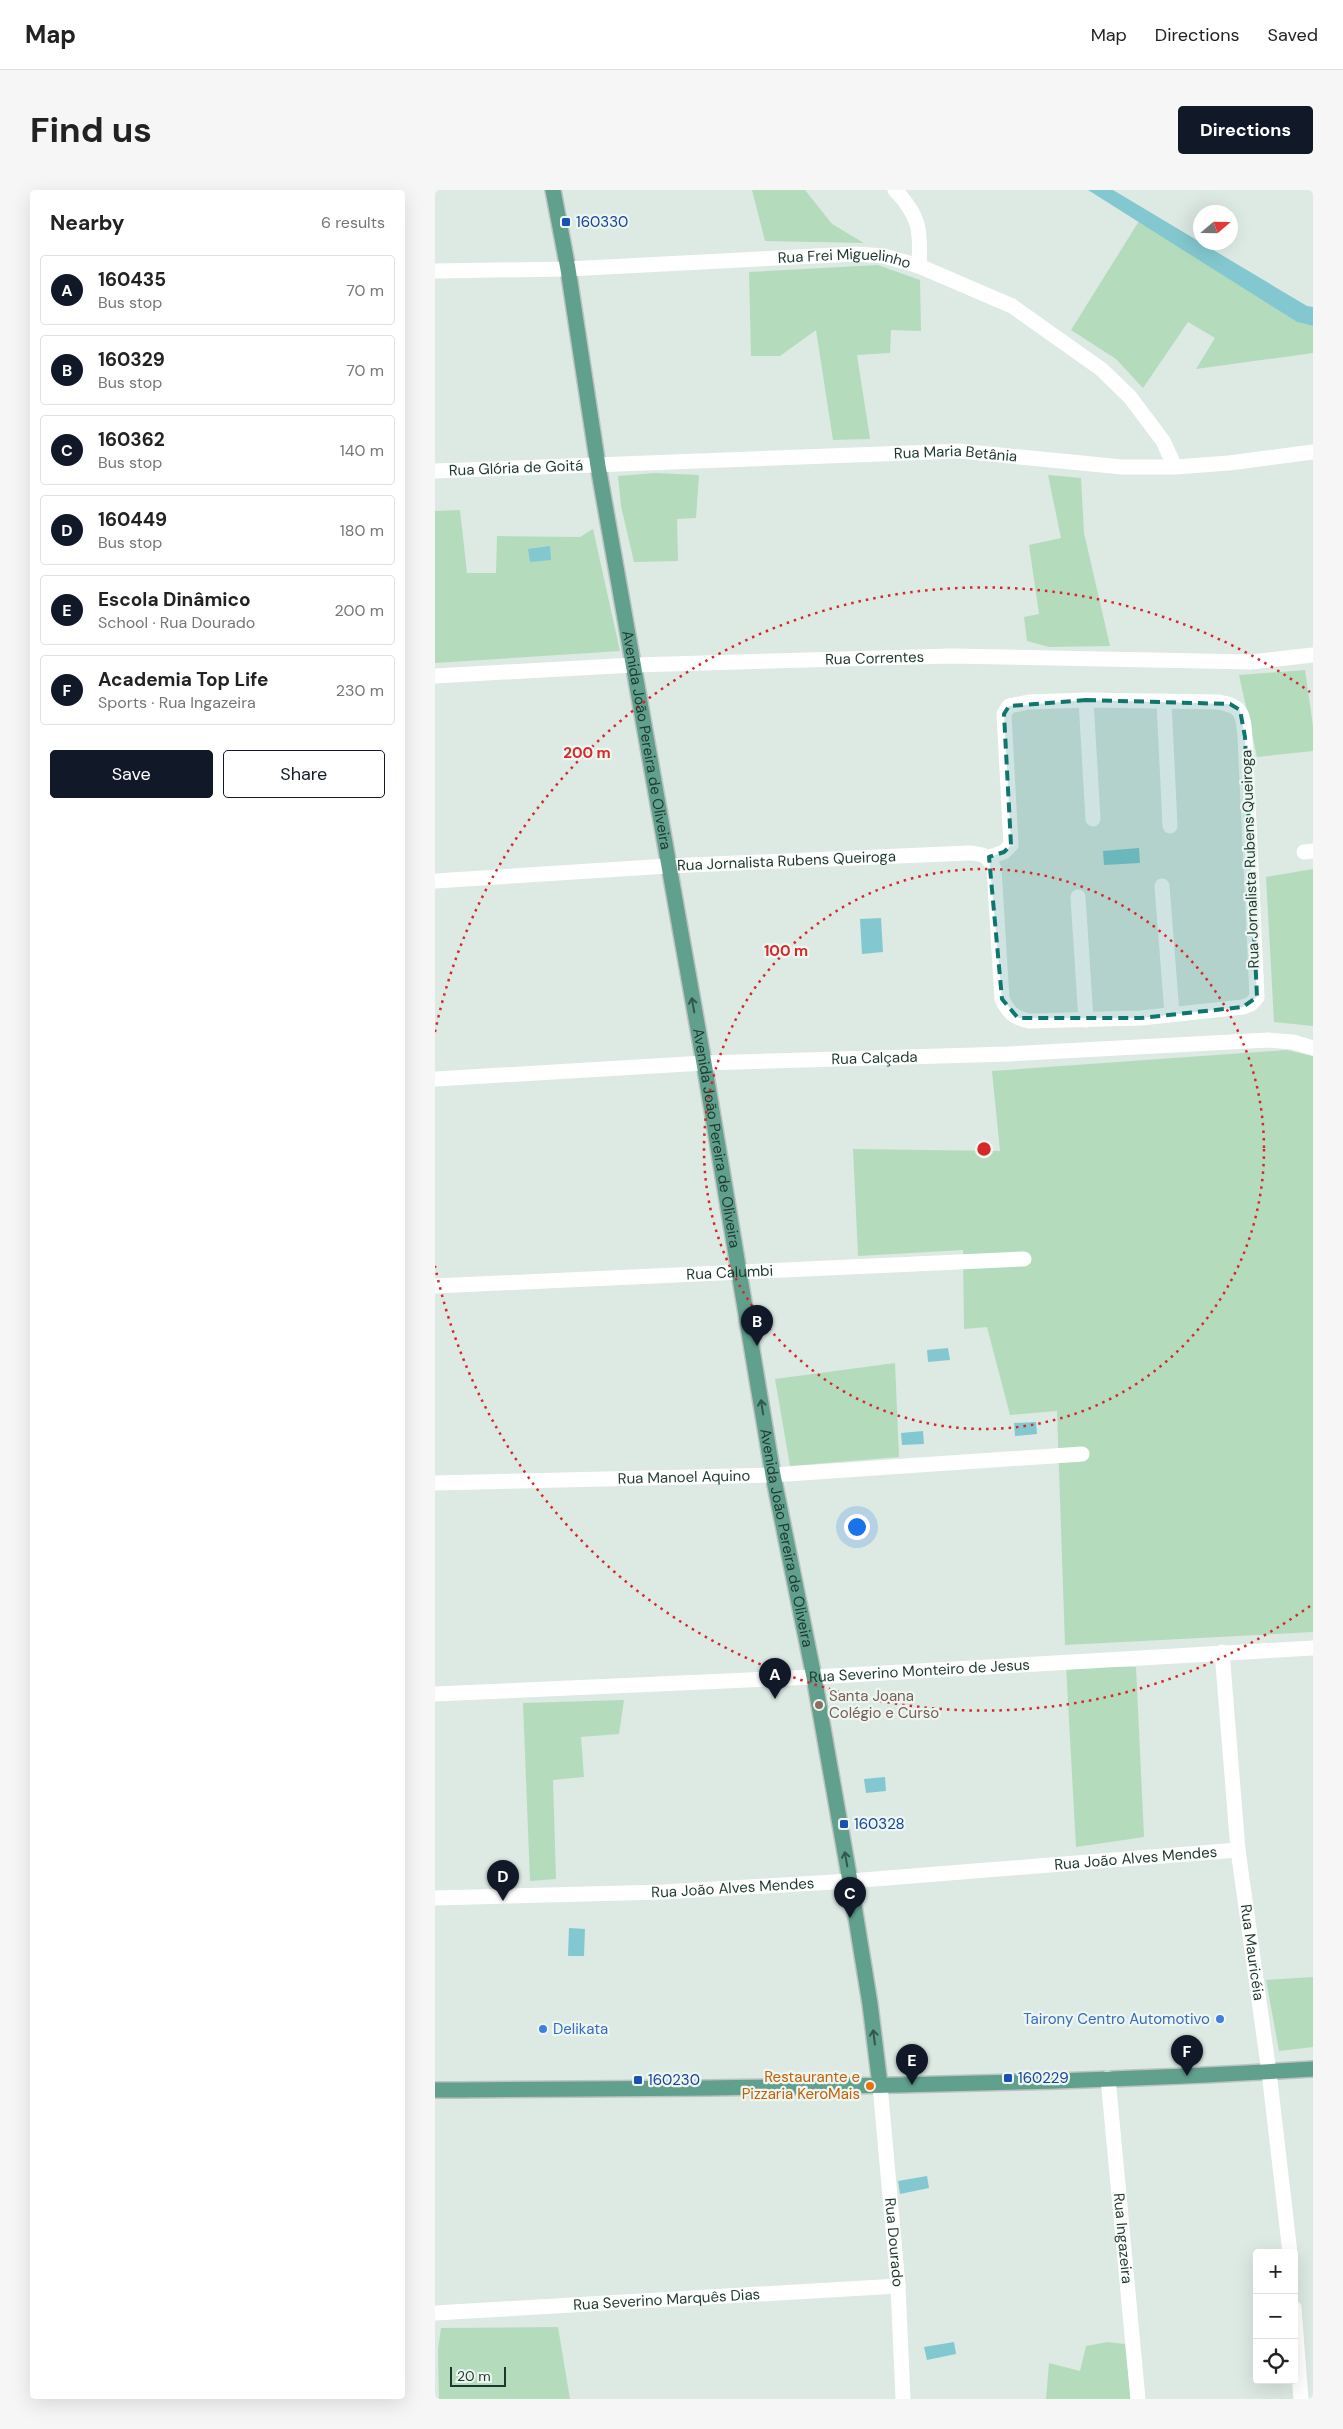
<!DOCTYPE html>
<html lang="en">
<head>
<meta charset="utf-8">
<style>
	:root { --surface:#fff; --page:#f6f6f6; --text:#222; --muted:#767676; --line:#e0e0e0; --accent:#111827 }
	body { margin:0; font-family:"DM Sans",sans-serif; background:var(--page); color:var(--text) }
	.controls { position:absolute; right:15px; bottom:15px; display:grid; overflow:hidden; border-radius:5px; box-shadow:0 5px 20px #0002 }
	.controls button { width:45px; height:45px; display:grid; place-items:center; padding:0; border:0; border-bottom:1px solid var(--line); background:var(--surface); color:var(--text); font:25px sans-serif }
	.compass { position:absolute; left:758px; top:15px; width:45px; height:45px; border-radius:50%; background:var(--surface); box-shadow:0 5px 20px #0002; rotate:70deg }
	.scale { position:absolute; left:15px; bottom:12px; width:56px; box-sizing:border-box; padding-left:5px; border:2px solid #1e3830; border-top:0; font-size:14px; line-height:18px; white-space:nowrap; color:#1e3830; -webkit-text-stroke:4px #edf6f1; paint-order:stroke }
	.you { position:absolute; left:421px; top:1336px; width:18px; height:18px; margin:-12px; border:4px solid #fff; border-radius:50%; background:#1a73e8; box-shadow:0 0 0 8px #1a73e833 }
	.badge { display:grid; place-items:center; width:32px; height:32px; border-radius:50%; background:var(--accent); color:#fff; font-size:16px; font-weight:700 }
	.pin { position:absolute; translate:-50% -41px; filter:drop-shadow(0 1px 2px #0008) }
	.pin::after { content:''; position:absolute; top:26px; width:18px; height:15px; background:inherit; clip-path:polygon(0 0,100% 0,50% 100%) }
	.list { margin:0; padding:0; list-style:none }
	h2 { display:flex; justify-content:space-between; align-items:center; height:65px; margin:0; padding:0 20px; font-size:21px }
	h2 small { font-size:16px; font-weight:400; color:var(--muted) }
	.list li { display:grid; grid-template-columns:32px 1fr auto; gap:15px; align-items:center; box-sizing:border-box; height:70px; margin:0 10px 10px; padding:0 10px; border:1px solid var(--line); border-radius:5px }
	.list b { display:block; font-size:19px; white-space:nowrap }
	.list p { margin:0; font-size:16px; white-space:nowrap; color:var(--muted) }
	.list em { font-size:16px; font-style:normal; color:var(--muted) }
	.actions { display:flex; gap:10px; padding:15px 20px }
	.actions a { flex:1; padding:11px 0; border:1px solid var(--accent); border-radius:5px; text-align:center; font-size:18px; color:var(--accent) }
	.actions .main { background:var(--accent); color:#fff }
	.icon { flex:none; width:28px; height:28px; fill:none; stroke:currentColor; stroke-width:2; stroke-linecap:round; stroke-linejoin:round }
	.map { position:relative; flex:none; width:878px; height:2209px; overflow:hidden; border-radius:5px }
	header { display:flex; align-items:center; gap:30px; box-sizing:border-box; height:70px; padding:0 25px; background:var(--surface); border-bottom:1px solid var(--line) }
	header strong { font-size:24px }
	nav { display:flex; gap:28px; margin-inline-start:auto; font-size:18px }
	.intro { display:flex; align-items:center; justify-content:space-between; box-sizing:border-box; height:120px; padding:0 30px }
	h1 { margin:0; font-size:35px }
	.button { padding:12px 22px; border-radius:5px; background:var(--accent); color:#fff; font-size:18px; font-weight:700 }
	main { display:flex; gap:30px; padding:0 30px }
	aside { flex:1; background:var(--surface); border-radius:5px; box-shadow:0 5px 20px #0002 }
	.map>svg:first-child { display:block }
</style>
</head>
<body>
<header>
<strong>Map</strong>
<nav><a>Map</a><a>Directions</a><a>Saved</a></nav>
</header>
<div class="intro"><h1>Find us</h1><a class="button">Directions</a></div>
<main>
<aside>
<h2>Nearby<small>6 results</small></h2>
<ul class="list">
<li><span class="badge">A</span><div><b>160435</b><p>Bus stop</p></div><em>70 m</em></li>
<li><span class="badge">B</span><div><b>160329</b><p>Bus stop</p></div><em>70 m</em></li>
<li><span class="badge">C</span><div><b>160362</b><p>Bus stop</p></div><em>140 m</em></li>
<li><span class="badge">D</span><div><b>160449</b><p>Bus stop</p></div><em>180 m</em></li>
<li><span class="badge">E</span><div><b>Escola Dinâmico</b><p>School · Rua Dourado</p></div><em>200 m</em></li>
<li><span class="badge">F</span><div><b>Academia Top Life</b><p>Sports · Rua Ingazeira</p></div><em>230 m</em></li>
</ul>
<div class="actions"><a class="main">Save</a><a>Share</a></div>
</aside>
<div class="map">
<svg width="878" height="2209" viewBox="0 0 878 2209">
	<rect width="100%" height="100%" fill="#dde9e3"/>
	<path fill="#b5dbbd" d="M317,0H370L397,34L429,53L330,51Z
		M704,31L862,132L878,136V163L761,179L780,148L753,132L708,198L681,169L636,140Z
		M443,75L485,90L486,141L456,140L455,163L422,165L435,249L398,250L381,140L345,166H316L314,82Z
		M220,283L264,285L261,328L242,329L243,371L199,372L186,316L183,286Z
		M613,285L646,288L649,343L675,456L614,457L592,451L589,427L604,424L594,355L626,348Z
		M25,320L32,383H61L62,346L145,347L158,339L185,461L0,473V321Z
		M870,480L878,536V561L822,567L804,485Z
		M878,679V836L839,832L831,687Z
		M851,860L878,866V1442L630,1455L622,1221L575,1225L552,1137L529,1139L528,1060L423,1066L418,959L565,961L557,881Z
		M460,1173L464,1267L355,1276L340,1189Z
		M631,1476L701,1477L709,1647L641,1657Z
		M189,1510L184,1544L146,1547L149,1587L118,1590L121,1689L95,1691L88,1513Z
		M878,1787V1857L844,1861L831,1790Z
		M123,2137L135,2209H4L3,2160L6,2138Z
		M673,2152L690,2154L696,2209H611L614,2173L645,2181L651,2156Z"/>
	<path fill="#83c8d0" d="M653,0H678L872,116L878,117V136L862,132Z
		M115,356L116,370L95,372L93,359Z
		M704,658L705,673L669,675L668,661Z
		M446,728L448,762L427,764L425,729Z
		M513,1158L515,1170L493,1172L492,1160Z
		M601,1232L602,1244L580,1246L579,1233Z
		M488,1241L489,1254L467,1255L466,1243Z
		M450,1587L451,1601L431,1603L429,1589Z
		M134,1738L150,1739L149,1766H133Z
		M492,1986L494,1998L465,2004L463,1991Z
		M519,2152L521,2164L492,2170L489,2157Z"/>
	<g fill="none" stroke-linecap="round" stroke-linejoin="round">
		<g stroke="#bcc3c1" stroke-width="18">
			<g id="major">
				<path id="s14" d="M118,0L133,79L163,276L269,873L338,1285L379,1487L415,1691L435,1814L445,1895"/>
				<path d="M0,1900C293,1898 586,1897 878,1879"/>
			</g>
		</g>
		<g stroke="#fff" stroke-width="15">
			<path d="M460,0C485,26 486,41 484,76"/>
			<path id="s1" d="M0,81L133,79L420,64L449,66L484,76L577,116L666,179L695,207L728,251L740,277"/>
			<path id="s2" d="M0,281L524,261L687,277H740L794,273L878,262"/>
			<path id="s3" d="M0,486L199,475L515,466L816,472L878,465"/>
			<path d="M651,510L658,629"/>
			<path d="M729,512L735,636"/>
			<path d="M869,662L878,661"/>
			<path id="s4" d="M0,691L233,676L533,663C547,664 553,664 559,679L567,809C573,822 579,828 594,831L706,828L808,817L816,814L822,807L810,547C808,524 808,516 783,512L651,510L594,512L574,516L569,524L576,655L569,662L554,667"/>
			<path d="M727,696L737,824"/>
			<path d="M643,707L651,830"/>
			<path id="s5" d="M0,889L269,873L573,864L833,850L858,852L878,858"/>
			<path id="s6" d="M0,1096L589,1069"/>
			<path id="s7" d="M0,1293L338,1285L647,1264"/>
			<path id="s8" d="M787,1462L803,1660L834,1882L855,2063"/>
			<path id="s9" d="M0,1504L379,1487L878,1458"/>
			<path id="s10" d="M0,1708L228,1702L415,1691L803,1660"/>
			<path id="s11" d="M673,1888L703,2209"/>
			<path id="s12" d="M445,1895L463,2096L468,2209"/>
			<path d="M859,2118L866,2209"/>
			<path id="s13" d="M0,2123L463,2096"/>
		</g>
		<use href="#major" stroke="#60a08c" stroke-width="15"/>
	</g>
	<defs><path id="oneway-shaft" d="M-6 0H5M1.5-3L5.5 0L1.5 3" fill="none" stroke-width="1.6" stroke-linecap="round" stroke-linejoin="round" transform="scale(1.25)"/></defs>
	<g stroke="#32574c">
		<use href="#oneway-shaft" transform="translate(258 815) rotate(-100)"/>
		<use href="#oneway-shaft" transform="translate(327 1217) rotate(-99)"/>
		<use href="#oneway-shaft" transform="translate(411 1669) rotate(-100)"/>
		<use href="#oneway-shaft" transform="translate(439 1847) rotate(-97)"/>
	</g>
	<path fill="#0f766e" fill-opacity="0.2" stroke="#0f766e" stroke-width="4" stroke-dasharray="10 6" stroke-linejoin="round" d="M651,510L795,514L805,520L810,547L822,807L808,817L706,828H583L567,809L554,667L569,662L576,655L569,524L574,516Z"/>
	<g fill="none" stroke="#d62828" stroke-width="2.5" stroke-dasharray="2.5 5">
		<circle cx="549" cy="959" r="280"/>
		<path d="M875 1416A561 561 0 0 1 0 1076M0 842A561 561 0 0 1 875 502"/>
	</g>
	<g fill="#1a4fb4" stroke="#edf6f1" stroke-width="2">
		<rect x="126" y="27" width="10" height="10" rx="2.5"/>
		<rect x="404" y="1629" width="10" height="10" rx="2.5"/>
		<rect x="568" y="1883" width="10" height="10" rx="2.5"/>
		<rect x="198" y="1885" width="10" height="10" rx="2.5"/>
	</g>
	<circle fill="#8d6e63" stroke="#edf6f1" stroke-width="2" cx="384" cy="1515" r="5"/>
	<g fill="#3f7fe0" stroke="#edf6f1" stroke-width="2">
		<circle cx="785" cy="1829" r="5"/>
		<circle cx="108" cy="1839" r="5"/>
	</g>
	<circle fill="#e8710a" stroke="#edf6f1" stroke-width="2" cx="435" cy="1896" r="5"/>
	<g text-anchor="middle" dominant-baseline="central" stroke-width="4.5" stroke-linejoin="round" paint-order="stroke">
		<g font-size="15" fill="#164399" stroke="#edf6f1" text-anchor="start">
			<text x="141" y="32">160330</text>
			<text x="419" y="1634">160328</text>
			<text x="583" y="1888">160229</text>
			<text x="213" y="1890">160230</text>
		</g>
		<g font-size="15" fill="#1e3830" stroke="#edf6f1">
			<text stroke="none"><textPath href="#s1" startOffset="410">Rua Frei Miguelinho</textPath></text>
			<text stroke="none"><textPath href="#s2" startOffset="521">Rua Maria Betânia</textPath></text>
			<text stroke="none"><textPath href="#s2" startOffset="81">Rua Glória de Goitá</textPath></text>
			<text stroke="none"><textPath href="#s3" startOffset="440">Rua Correntes</textPath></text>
			<text stroke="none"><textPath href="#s14" startOffset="558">Avenida João Pereira de Oliveira</textPath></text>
			<text transform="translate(815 669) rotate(-92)">Rua Jornalista Rubens Queiroga</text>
			<text stroke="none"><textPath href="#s4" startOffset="352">Rua Jornalista Rubens Queiroga</textPath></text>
			<text stroke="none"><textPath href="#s5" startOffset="440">Rua Calçada</textPath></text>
			<text stroke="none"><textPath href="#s14" startOffset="962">Avenida João Pereira de Oliveira</textPath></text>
			<text stroke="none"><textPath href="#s6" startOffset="295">Rua Calumbi</textPath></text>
			<text stroke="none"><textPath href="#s7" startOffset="249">Rua Manoel Aquino</textPath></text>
			<text stroke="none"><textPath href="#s14" startOffset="1368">Avenida João Pereira de Oliveira</textPath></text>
			<text stroke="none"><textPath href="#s9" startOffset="485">Rua Severino Monteiro de Jesus</textPath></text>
			<text stroke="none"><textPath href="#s10" startOffset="702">Rua João Alves Mendes</textPath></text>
			<text stroke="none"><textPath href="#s10" startOffset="298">Rua João Alves Mendes</textPath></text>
			<text stroke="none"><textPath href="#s8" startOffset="302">Rua Mauricéia</textPath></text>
			<text stroke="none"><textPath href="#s11" startOffset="161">Rua Ingazeira</textPath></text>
			<text stroke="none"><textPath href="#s12" startOffset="158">Rua Dourado</textPath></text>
			<text stroke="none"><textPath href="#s13" startOffset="232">Rua Severino Marquês Dias</textPath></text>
		</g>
		<g font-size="15" fill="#785e54" stroke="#edf6f1" text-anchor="start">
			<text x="394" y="1506">Santa Joana<tspan x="394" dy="17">Colégio e Curso</tspan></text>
		</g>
		<g font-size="15" fill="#366cbe" stroke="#edf6f1" text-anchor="end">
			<text x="775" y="1829">Tairony Centro Automotivo</text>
			<text x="118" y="1839" text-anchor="start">Delikata</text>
		</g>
		<g font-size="15" fill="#c56008" stroke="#edf6f1" text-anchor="end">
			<text x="425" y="1887">Restaurante e<tspan x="425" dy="17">Pizzaria KeroMais</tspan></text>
		</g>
	</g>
	<circle cx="549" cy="959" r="8" fill="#d62828" stroke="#edf6f1" stroke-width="2.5"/>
	<g font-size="15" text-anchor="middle" font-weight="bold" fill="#d62828" stroke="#edf6f1" stroke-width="4.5" stroke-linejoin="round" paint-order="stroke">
		<text x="152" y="568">200 m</text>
		<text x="351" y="766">100 m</text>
	</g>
</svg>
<div class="controls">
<button>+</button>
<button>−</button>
<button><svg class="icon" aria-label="locate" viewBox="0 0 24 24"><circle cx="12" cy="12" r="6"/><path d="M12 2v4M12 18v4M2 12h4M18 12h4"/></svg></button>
</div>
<svg class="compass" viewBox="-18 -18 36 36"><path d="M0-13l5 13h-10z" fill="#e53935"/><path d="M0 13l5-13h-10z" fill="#767676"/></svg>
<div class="scale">20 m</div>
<div class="you"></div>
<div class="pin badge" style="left:340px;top:1509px">A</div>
<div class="pin badge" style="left:322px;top:1156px">B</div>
<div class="pin badge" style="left:415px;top:1728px">C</div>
<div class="pin badge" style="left:68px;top:1711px">D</div>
<div class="pin badge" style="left:477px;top:1895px">E</div>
<div class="pin badge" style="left:752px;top:1886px">F</div>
</div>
</main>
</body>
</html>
